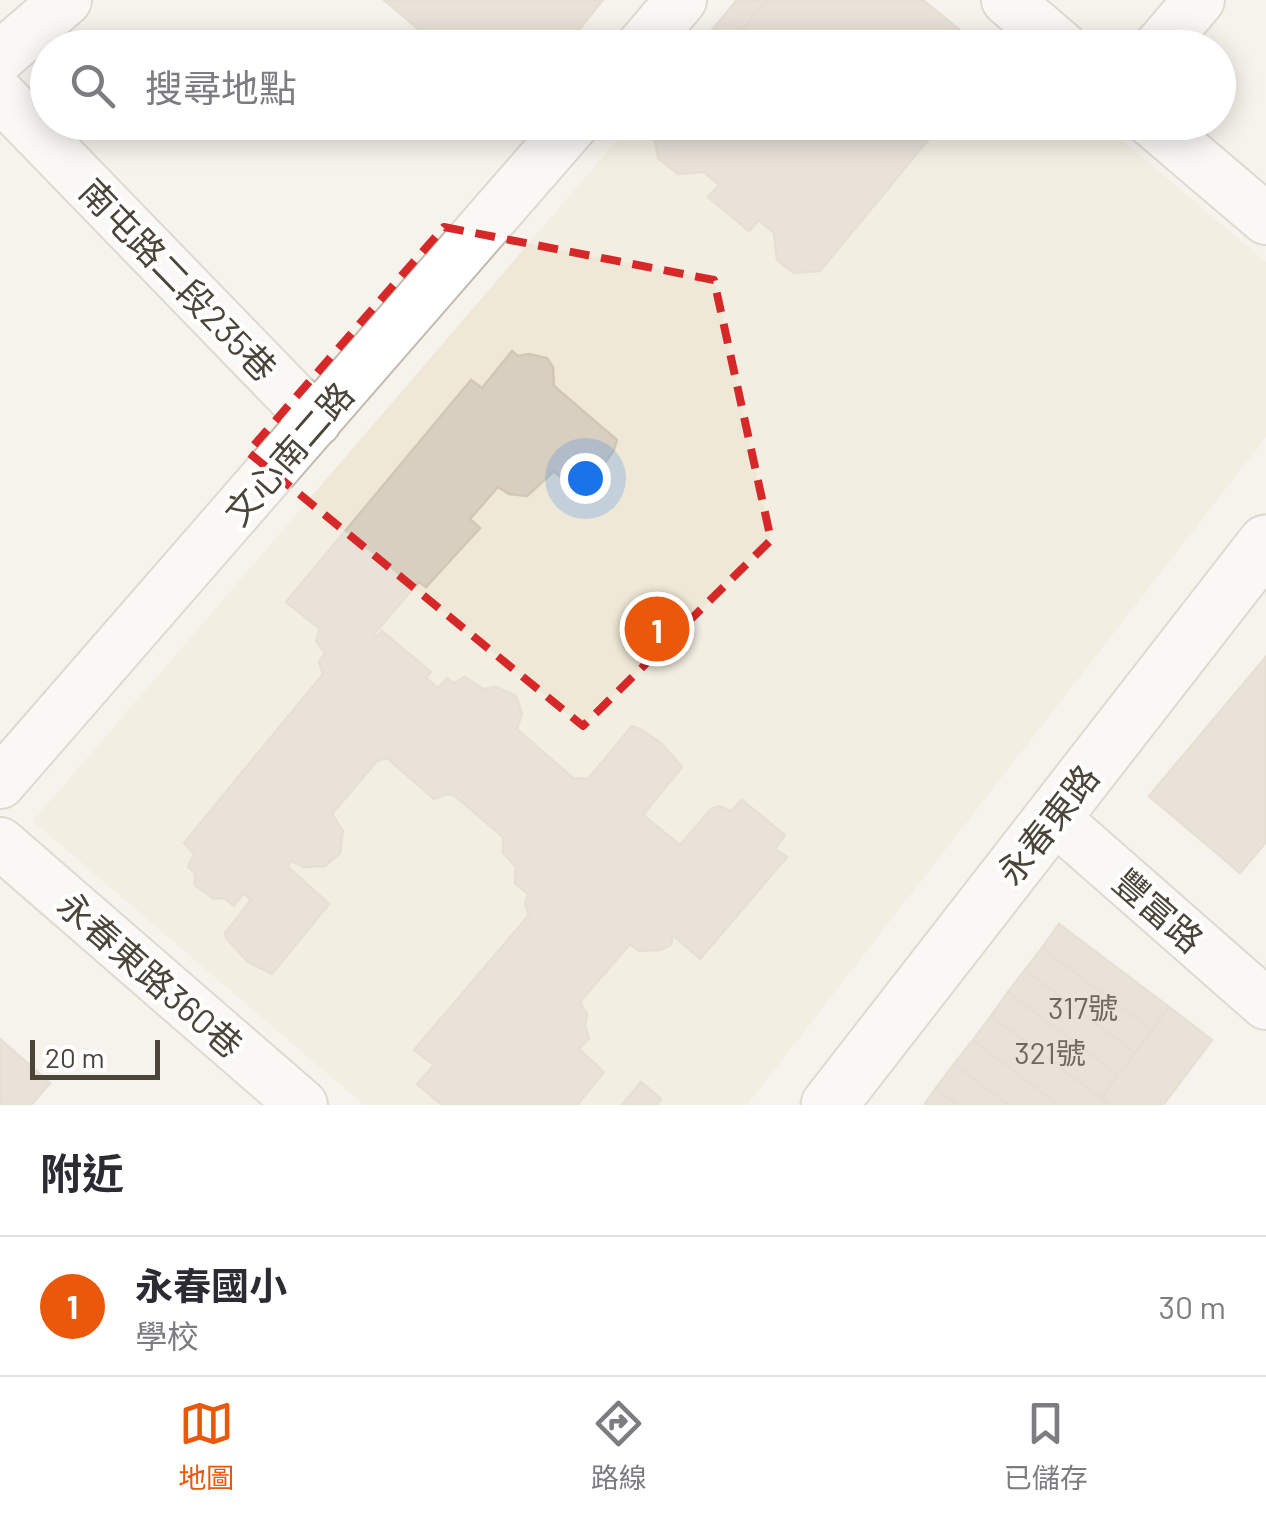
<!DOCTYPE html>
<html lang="zh-TW">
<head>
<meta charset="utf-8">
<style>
	:root { --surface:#fff; --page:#f2f2f3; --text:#2b2b33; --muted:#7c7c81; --line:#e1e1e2; --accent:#ea580c }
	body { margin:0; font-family:Barlow,"Noto Sans TC",sans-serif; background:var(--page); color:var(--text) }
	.scale { position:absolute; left:30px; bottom:25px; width:130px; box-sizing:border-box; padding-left:10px; border:5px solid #4b4439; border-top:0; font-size:28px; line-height:35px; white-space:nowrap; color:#4b4439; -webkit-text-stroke:8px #fff; paint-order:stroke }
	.you { position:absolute; left:585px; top:478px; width:35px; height:35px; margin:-25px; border:8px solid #fff; border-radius:50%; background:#1a73e8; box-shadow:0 0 0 15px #1a73e833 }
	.badge { display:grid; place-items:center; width:65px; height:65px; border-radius:50%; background:var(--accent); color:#fff; font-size:32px; font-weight:700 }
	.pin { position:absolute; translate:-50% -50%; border:5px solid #fff; box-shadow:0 2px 10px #0006 }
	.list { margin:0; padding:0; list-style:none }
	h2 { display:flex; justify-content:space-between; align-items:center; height:130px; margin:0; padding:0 40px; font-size:42px }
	h2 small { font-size:32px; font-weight:400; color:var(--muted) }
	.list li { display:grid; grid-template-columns:65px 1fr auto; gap:30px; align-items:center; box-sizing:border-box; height:140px; padding:0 40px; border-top:2px solid var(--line) }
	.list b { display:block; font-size:38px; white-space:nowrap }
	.list p { margin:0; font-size:32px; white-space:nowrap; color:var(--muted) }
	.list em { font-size:32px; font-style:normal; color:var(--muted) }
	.icon { flex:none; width:55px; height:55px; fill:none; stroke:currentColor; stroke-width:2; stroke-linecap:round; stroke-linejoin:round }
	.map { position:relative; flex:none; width:1266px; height:1105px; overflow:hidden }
	.search { position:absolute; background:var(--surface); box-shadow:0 5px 25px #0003; left:30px; right:30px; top:30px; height:110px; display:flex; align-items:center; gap:25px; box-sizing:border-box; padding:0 35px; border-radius:55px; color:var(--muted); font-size:38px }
	.sheet { height:270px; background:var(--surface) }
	nav { display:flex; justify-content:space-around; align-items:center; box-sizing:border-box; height:140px; border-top:2px solid var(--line); background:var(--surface); font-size:28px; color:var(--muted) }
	nav a { display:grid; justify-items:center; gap:5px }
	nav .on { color:var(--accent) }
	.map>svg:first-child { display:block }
</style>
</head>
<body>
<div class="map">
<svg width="1266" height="1105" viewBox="0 0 1266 1105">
	<rect width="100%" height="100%" fill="#f6f3ec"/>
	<path fill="#efe8d6" d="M632,123H1102L1266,262V437L747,1105H364L33,821Z"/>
	<path fill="#d8cfc1" stroke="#d3c7b4" stroke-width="2.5" d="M384,0H603L564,48H441Z
		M737,0H767L727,48H697Z
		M767,0H923L962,32H973L988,48H727Z
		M665,122H943L820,271L794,273L777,260L774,233L759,220L749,231L708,197L719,185L704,172L678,174L658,158L654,135Z
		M512,351L518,356L529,354L547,358L553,367L554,386L617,440L614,450L596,476L576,491L554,471L527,496L509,494L498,487L470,519L480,528L426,587L419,582L374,634L377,637L382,631L431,672L426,678L438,688L447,678L453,683L465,677L483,689L496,687L516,696L522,713L517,729L573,778L588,779L632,726L642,730L662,744L682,767L643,815L680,845L711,809L719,806L731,811L742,800L785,835L775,849L787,857L700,959L673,935L671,945L660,950L639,951L630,944L580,1002L587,1014L585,1026L589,1038L579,1049L604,1072L577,1105H442L417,1084L434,1065L414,1050L529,915L525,904L528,894L515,883L516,867L503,853V837L454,795L447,794L434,799L387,758L377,761L332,814L343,831L340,853L325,866L304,867L292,861L287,866L329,904L272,974L248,962L226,938L225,933L251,900L244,893L234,906L224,898L214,899L195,885V873L188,867L194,854L184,843L323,674L319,662L325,653L316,641L320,629L286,602L471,380L482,388Z
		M1266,657V842L1240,873L1149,796Z
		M1059,924L1169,1007L1152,1030L1042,948Z
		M1042,948L1152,1030L1135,1053L1025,970Z
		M1025,970L1135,1053L1118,1075L1008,992Z
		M1008,992L1118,1075L1101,1098L991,1016Z
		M1169,1007L1212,1040L1163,1105H1109L1101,1098Z
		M991,1016L1101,1098L1109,1105H1059L973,1040Z
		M0,1039L50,1083L31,1105H0Z
		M973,1040L1059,1105H1009L954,1064Z
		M954,1064L1009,1105H958L936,1088Z
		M641,1082L661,1099L656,1105H622Z
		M936,1088L958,1105H924Z"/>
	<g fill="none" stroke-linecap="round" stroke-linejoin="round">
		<g stroke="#c2bbae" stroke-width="54">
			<path id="minor" d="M1007,0L1063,48
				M640,48L681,0
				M1158,48L1199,0
				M0,57L66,0
				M0,95L316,421
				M1152,122L1266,219
				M0,783L575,122
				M1053,817L1266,1004
				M0,843L302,1105"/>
		</g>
		<g stroke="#c2bbae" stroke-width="59">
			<path id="tertiary" d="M829,1105L1266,543"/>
		</g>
		<use href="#minor" stroke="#fff" stroke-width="50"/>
		<use href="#tertiary" stroke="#fff" stroke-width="55"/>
	</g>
	<path d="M0 0H1266V1105H0ZM444,227L714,280L771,540L583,726L248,452Z" fill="#f6f3ec" fill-opacity=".55" fill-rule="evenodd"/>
	<path fill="none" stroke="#d62828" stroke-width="8" stroke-dasharray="20 12" stroke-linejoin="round" d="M444,227L714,280L771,540L583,726L248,452Z"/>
	<g text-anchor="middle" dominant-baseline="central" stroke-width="8" stroke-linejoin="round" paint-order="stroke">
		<g font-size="30" fill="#6e675b">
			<text x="1083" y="1007">317號</text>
			<text x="1050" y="1052">321號</text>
		</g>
		<g font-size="35" fill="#4b4439" stroke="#fff">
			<text transform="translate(179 279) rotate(46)">南屯路二段235巷</text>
			<text transform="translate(288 453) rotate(-49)">文心南二路</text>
			<text transform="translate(1047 824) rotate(-52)">永春東路</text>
			<text transform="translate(1159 910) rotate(41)">豐富路</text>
			<text transform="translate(151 974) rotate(41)">永春東路360巷</text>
		</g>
	</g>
</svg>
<div class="scale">20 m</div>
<div class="you"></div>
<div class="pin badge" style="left:657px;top:629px">1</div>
<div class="search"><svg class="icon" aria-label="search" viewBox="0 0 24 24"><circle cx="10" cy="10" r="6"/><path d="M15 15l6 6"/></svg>搜尋地點</div>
</div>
<section class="sheet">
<h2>附近<small></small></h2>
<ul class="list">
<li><span class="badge">1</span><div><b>永春國小</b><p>學校</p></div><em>30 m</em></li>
</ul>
</section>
<nav>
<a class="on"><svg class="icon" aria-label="map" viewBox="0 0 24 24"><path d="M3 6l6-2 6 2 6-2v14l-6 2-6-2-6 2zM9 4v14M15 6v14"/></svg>地圖</a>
<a><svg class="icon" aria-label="directions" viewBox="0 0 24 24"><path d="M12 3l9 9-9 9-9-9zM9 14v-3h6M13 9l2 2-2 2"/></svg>路線</a>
<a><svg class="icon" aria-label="saved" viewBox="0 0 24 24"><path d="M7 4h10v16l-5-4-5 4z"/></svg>已儲存</a>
</nav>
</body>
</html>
